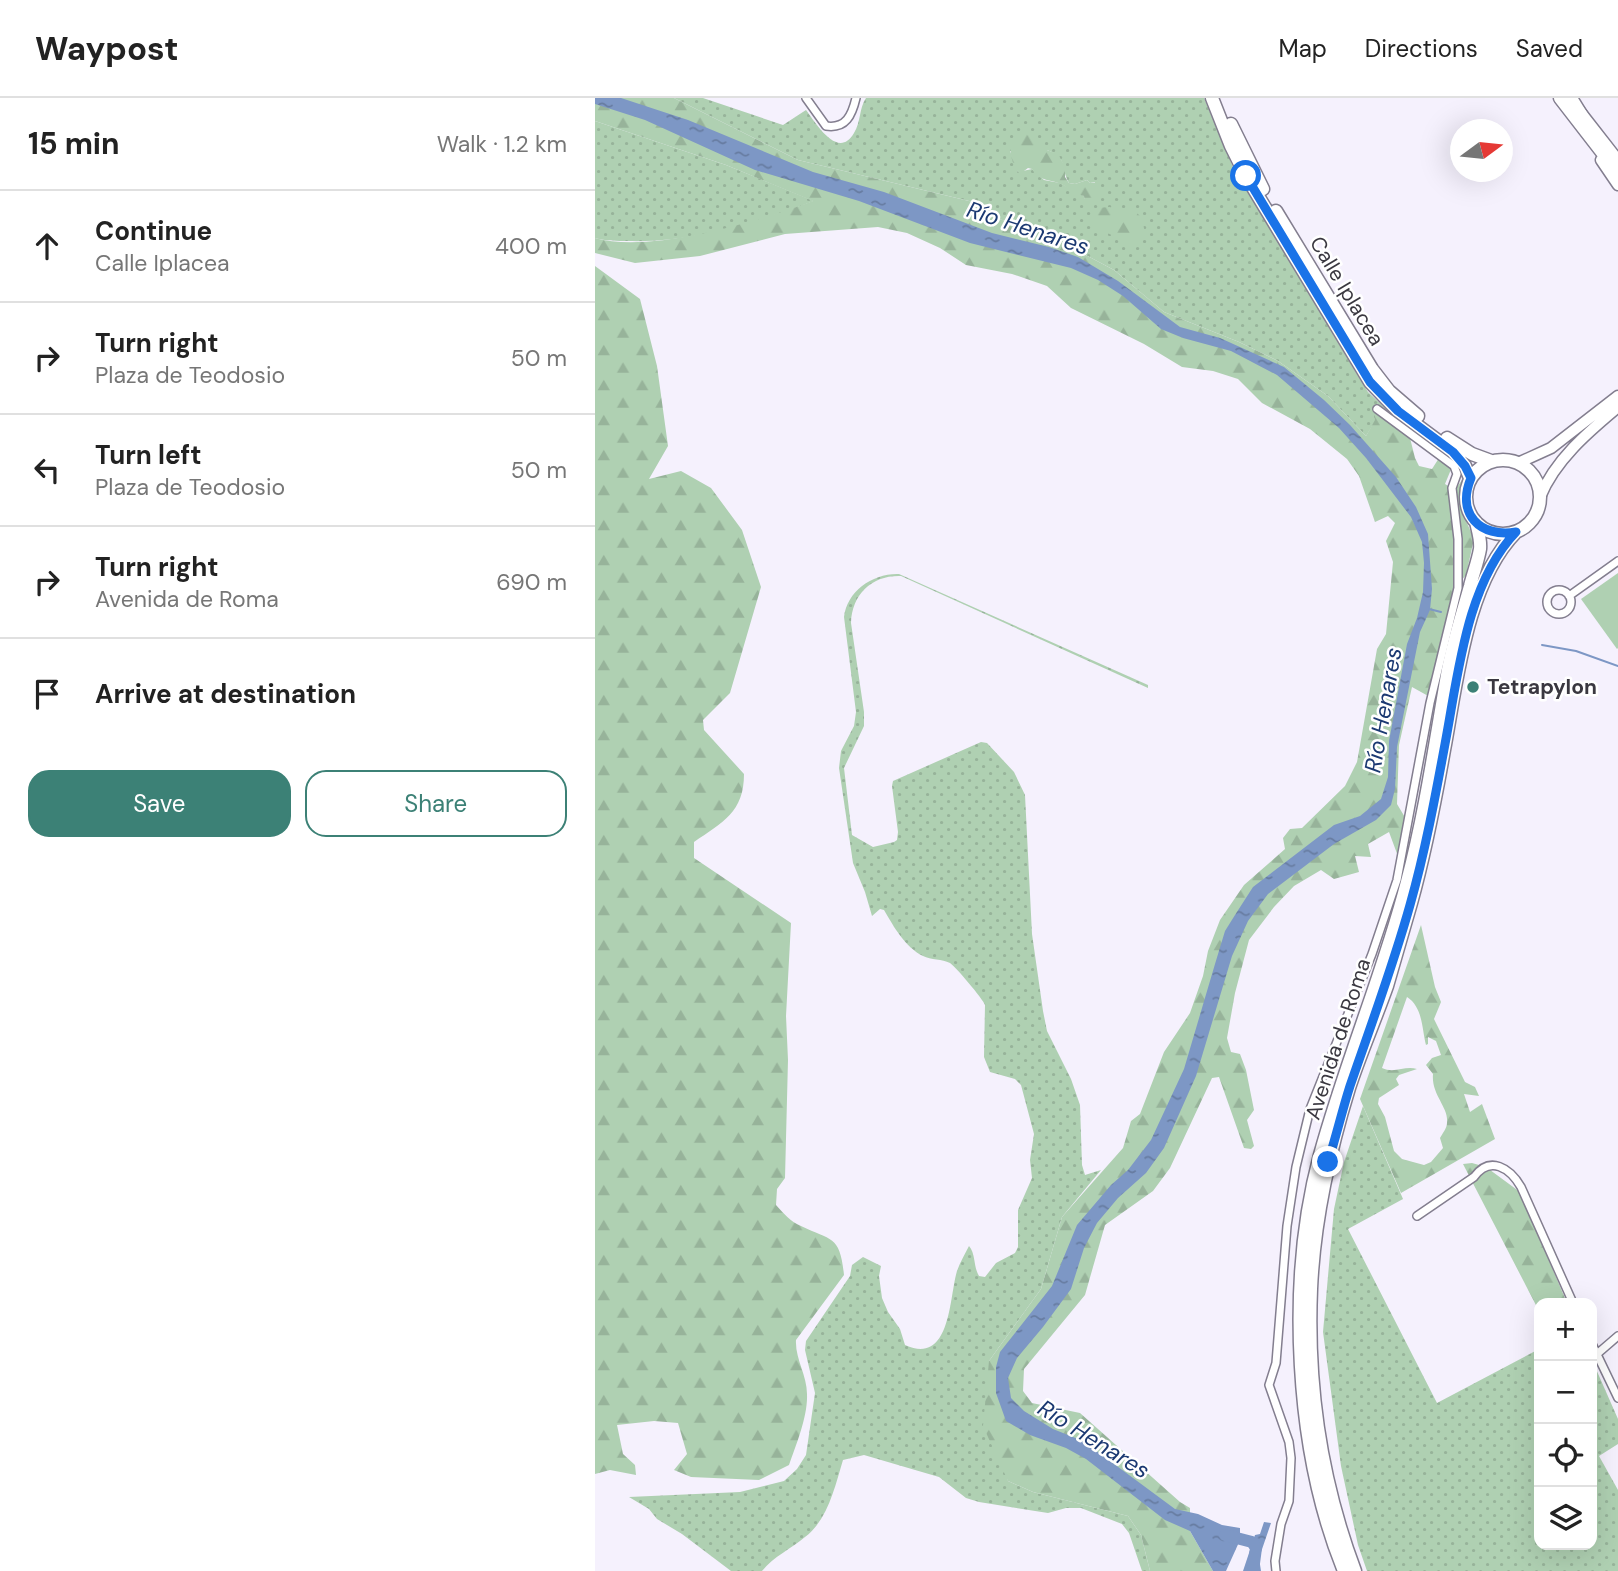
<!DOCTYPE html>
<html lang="en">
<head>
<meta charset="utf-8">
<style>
	:root { --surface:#fff; --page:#f2f2f2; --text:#222; --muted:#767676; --line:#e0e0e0; --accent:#3c8176 }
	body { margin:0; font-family:"DM Sans",sans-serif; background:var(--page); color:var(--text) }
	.controls { position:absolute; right:21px; bottom:21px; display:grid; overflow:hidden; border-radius:14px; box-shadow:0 7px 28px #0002 }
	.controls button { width:63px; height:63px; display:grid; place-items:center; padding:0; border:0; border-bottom:2px solid var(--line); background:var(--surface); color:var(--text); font:35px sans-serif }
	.compass { position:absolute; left:855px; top:21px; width:63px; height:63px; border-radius:50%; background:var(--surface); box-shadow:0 7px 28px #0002; rotate:75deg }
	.stop { position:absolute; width:21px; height:21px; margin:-16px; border:5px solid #1a73e8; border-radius:50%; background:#fff }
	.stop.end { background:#1a73e8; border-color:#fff; box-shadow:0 2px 7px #0008 }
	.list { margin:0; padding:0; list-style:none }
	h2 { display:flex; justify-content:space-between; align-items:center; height:91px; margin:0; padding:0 28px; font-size:30px }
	h2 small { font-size:23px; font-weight:400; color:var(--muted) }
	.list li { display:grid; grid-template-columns:46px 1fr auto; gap:21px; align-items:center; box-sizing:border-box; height:112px; padding:0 28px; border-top:2px solid var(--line) }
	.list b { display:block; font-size:26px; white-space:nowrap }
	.list p { margin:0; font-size:23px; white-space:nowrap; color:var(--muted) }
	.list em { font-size:23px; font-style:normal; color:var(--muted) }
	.actions { display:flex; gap:14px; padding:21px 28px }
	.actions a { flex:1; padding:16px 0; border:2px solid var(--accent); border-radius:21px; text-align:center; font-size:24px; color:var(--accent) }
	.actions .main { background:var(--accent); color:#fff }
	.icon { flex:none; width:38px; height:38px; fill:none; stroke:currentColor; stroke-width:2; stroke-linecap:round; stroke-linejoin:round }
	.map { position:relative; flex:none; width:1023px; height:1473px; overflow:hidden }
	header { display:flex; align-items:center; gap:42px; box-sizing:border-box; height:98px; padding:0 35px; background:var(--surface); border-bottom:2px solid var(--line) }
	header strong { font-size:33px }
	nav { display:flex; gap:38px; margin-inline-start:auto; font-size:24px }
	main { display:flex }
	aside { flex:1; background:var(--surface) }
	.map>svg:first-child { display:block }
</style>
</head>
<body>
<header>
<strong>Waypost</strong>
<nav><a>Map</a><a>Directions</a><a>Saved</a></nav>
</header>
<main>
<aside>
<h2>15 min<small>Walk · 1.2 km</small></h2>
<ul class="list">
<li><svg class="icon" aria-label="ahead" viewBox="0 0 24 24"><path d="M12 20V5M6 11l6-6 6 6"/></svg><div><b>Continue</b><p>Calle Iplacea</p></div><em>400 m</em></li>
<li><svg class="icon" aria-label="right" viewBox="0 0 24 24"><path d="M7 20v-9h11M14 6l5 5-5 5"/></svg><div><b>Turn right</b><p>Plaza de Teodosio</p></div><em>50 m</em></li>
<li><svg class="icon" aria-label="left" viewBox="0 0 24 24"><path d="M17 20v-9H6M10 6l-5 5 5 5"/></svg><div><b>Turn left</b><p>Plaza de Teodosio</p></div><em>50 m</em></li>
<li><svg class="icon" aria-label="right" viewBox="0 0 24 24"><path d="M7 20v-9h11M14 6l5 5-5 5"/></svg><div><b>Turn right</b><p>Avenida de Roma</p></div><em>690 m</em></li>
<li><svg class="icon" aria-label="arrive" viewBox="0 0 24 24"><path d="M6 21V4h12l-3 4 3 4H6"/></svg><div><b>Arrive at destination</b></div></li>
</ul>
<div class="actions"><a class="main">Save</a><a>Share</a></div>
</aside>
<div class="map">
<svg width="1023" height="1473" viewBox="0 0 1023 1473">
	<defs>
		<pattern id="green-dots" width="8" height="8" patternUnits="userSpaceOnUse" patternTransform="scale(1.75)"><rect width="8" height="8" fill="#afd0b2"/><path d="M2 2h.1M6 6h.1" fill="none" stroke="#97b39a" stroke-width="1.8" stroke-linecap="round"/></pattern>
		<pattern id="forest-firs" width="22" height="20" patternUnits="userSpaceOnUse" patternTransform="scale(1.75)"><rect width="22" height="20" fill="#afd0b2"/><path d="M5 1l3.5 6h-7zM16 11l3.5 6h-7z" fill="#97b39a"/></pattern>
		<pattern id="water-ripples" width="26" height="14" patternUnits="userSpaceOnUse" patternTransform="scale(1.75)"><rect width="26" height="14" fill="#7d97c5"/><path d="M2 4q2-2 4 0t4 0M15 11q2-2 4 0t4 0" fill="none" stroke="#677ca1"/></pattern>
	</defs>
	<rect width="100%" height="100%" fill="#f5f1fd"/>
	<path fill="url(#green-dots)" fill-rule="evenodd" d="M79,0H108L188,27L211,12C220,24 243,63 259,35C266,24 264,10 271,0H609L638,69L763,278L773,294L789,309L782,310L781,322L771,338L733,298L683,263L644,244L569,214L519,172L438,129L394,119L395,108L203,62ZM452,52C473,60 465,69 474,85L480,86L492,82L495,85L500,84V105H491L489,98L465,85L449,82L437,71L423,74L415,53Z
		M0,23L131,67L219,103C161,125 96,145 33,143C22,143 10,143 0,140Z
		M304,476L553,587V590L306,478C277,477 257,496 256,525L269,614V628L249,670L257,737L278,749L299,744L302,742L303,734L297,688L298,683L386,644L392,645L419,674L430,697L437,836L448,913L452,933L476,981L485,1007L487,1067L490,1077L506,1072L467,1119L446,1191L394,1263L413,1383L438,1394L533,1418L546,1437L555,1473H547L534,1435L527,1426L486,1410H471L453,1415L384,1404L371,1400L344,1379L269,1357L248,1362C240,1388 233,1422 210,1439C196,1451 179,1458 167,1473H136L87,1436L62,1421L54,1411L34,1399L145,1394L189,1383L202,1371L211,1357L220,1295L210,1252L211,1243L255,1178L257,1167L268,1159L286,1168L284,1178L287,1200L293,1214L305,1231L310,1247C356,1268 354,1200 362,1173C365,1164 370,1156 374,1148C381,1156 378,1168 384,1178L390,1179L401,1165L420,1155L423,1149V1112L437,1080L435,1062L439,1036L426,987L420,981L395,974L389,959L390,907C388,901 360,868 355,865C347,861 336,862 328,858C310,849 299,829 289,812L285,811L277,818L270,794L258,765L244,670L246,653L259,628L261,614L249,519C252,493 278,475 304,476Z
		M768,1008L808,1101L753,1131L842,1305L944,1251V1447H997V1262L1023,1321V1346L1004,1358L1023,1392V1473H772L763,1447L746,1368L728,1234L739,1111L749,1064Z"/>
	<path fill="url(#forest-firs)" fill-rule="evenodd" d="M0,0H79L203,62L395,108L394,119L438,129L519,172L569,214L644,244L683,263L733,298L771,338L780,322L779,314L782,310L789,309L813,332L820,360L824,368L837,371L844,360L857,369L850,386L860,392L867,382L865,401L868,416L879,441L871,477L861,489L846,540L835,599L817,589L804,647L802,706L811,721L804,761L794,734L773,746L776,759L760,758L764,774L739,781L726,772L699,788L679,809L654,842L640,895L632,940L636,954L645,956L651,972L659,1012L652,1022L659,1048L656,1051L649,1050L624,979L617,980L575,1070L558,1093L510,1127L490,1197L429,1271L428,1293L437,1305L485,1315L585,1404L595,1410V1433L618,1473H555L546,1437L533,1418L438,1394L413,1383L388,1328L394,1263L446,1191L467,1119L528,1050L536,1023L545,1016L569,954L595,915L608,878L613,853L625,822L649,787L690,751L688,740L695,731L707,730L750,688L762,664L782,551L791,536L798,464L791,443L800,425L793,418L780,424L764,378L752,361L715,331L667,305L643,281L618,273L587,269L549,246L476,210L452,188L417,176L371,167L345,150L312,135L283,129L190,136L105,158L40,165L0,155V140C56,156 164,123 218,103L131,67L0,23Z
		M423,34L441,38L452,52L463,56L470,69V79L474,85L480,86L492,82L495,85L505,84L506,92L500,105H490L489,98C480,96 475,91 468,87C457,81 444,84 437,71L433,70L425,76L423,74C415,62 411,44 423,34Z
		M515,109L525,115L540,113L545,118L550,133L544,146L527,147L522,140L496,126V115L501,110Z
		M0,168L45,201L62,268L73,348L54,381L86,373L116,390L147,432L166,489L135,595L108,622L109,632L149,676C149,714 128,724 99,744V760L196,825L191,918L193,962L190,1080L182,1091L181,1107C188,1115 196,1124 206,1128C237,1143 245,1137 249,1177L201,1242C200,1261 212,1277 212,1296C213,1318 201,1347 194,1367L164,1382L96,1379L79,1372L92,1356L83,1325L59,1323L22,1327L28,1356L40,1367L41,1377L15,1372L0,1376Z
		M826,827L840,889L846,904L839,921L870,984L880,989L884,998L869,996L875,1014L887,1006L900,1041L806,1095L765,1001ZM812,899C828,909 827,932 831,947L833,946V939L841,943L846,957L837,960L831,967L838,976C836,997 854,1009 852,1025C852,1030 847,1036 845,1040L848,1050L836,1064L829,1067L807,1061L799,1053L790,1019L783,1006L784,1000L804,987L801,981L804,977L822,971C810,967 800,976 787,970Z
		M877,1065L891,1069L925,1094L972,1205H944V1213L868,1066Z"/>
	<path fill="#afd0b2" d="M1023,475V550L1022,551L986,501Z"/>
	<path fill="url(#water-ripples)" d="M0,0H26L93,22L218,74L289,94L397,135L454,149L483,159L523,183L585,229L625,240L689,269L729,302L755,327L801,379L821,409L833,436L837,491L835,512L825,534L802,649L800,691L796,707L781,722L739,746L673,796L653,823L637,858L601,978L569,1050L551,1075L523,1100L502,1125L489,1150L476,1191L448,1229L422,1260L413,1280L416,1300L429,1313L458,1331L488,1343L580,1411L603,1416L627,1427L645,1430V1442L631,1473H618L595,1433L570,1422L491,1361L471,1350L435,1337L411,1323L401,1295V1269L405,1254L457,1188L482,1127L516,1087L533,1072L556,1042L589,971L620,866L630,833L640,817L658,789L739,727L765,718L786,701L793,679L794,643L812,546L822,520L828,494L829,465L827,444L816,419L771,360L744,330L682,277L636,253L588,240L566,231L528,198L503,182L476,170L375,145L264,103L160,72L50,22L0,6Z
		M669,1424L676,1425L664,1460L666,1473H648L660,1437L665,1436Z"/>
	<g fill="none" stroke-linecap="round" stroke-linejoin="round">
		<path stroke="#7d97c5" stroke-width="2" d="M834,511L846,514
			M947,547L981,553L1023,568"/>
		<path stroke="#7d97c5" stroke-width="12" d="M630,1437L657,1444L661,1450L658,1473"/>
		<g stroke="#837e8f" stroke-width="10">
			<path id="street" d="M211,0L231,28C251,31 257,17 261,0
				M952 504a12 12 0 1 1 24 0a12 12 0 1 1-24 0Z
				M974,498L1023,463
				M822,1118L879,1079C895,1057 915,1070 926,1089L978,1205
				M997,1246L1023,1300
				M1002,1256L1023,1238
				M681,1473L680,1463L686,1426L694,1403L696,1360L694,1344L674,1287L681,1265L692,1128L701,1069L715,1011L777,856L802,782L835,605L863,490V441L857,390L862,376L859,368L782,311"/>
		</g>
		<g stroke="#837e8f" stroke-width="13">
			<path id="secondary" d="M984,12L1023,62
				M1006,62L1023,87
				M923,365L956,350L1023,298
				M945,399C960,362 993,334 1023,309"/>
		</g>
		<g stroke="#837e8f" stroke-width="15">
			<path id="primary" d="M617,0L636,48L651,78L775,284L803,313L858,354L870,368L875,380
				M965,0L1023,75
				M976,0L987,18
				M636,26L668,91
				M681,113L777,271L794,293L823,318
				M852,340L877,356L896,363
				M871 399a37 37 0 1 1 74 0a37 37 0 1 1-74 0Z
				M749,1473C700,1353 691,1183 725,1057C750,965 788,877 812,784C830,716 840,646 852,577C857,547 867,517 875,488C878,476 883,463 885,451C886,442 883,433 881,424
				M760,1473C726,1383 712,1287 716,1191C719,1123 734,1055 754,990C765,956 780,922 792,888C800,861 808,833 816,805C830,755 840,703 849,652C862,583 871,485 921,434"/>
		</g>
		<use href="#street" stroke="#fff" stroke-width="7"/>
		<use href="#secondary" stroke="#fff" stroke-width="10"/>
		<use href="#primary" stroke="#fff" stroke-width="12"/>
	</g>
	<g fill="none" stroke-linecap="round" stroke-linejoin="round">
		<path stroke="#1a73e8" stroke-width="9" d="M651,78L775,284L803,313L858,354L870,368L876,380C861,416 885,440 921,434C871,486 863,578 850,646C840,700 830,754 815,807C798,868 776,927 755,988C747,1013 741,1039 733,1064"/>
	</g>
	<circle fill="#3c8176" stroke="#fff" stroke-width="2.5" cx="878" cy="589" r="7"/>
	<g text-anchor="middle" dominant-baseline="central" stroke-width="5" stroke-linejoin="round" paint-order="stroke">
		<g font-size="21" fill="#3a3840" stroke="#fff">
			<text transform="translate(752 193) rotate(59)">Calle Iplacea</text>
			<text transform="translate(743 941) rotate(-72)">Avenida de Roma</text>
		</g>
		<g font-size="21" font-weight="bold" fill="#3a3840" stroke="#fff" text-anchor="start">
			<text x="892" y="589">Tetrapylon</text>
		</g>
		<g font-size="23" font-style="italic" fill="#1b3972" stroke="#fff">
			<text transform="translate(433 130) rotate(18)">Río Henares</text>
			<text transform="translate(788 612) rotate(-80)">Río Henares</text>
			<text transform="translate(499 1341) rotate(32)">Río Henares</text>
		</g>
	</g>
</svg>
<div class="controls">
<button>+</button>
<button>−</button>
<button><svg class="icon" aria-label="locate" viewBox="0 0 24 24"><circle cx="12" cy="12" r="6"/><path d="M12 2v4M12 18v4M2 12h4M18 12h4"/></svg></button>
<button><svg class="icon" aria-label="layers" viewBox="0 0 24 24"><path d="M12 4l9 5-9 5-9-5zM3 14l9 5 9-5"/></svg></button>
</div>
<svg class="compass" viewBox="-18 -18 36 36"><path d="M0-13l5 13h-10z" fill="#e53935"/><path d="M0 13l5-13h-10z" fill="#767676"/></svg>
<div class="stop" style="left:651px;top:78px"></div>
<div class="stop end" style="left:733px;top:1064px"></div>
</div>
</main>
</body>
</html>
